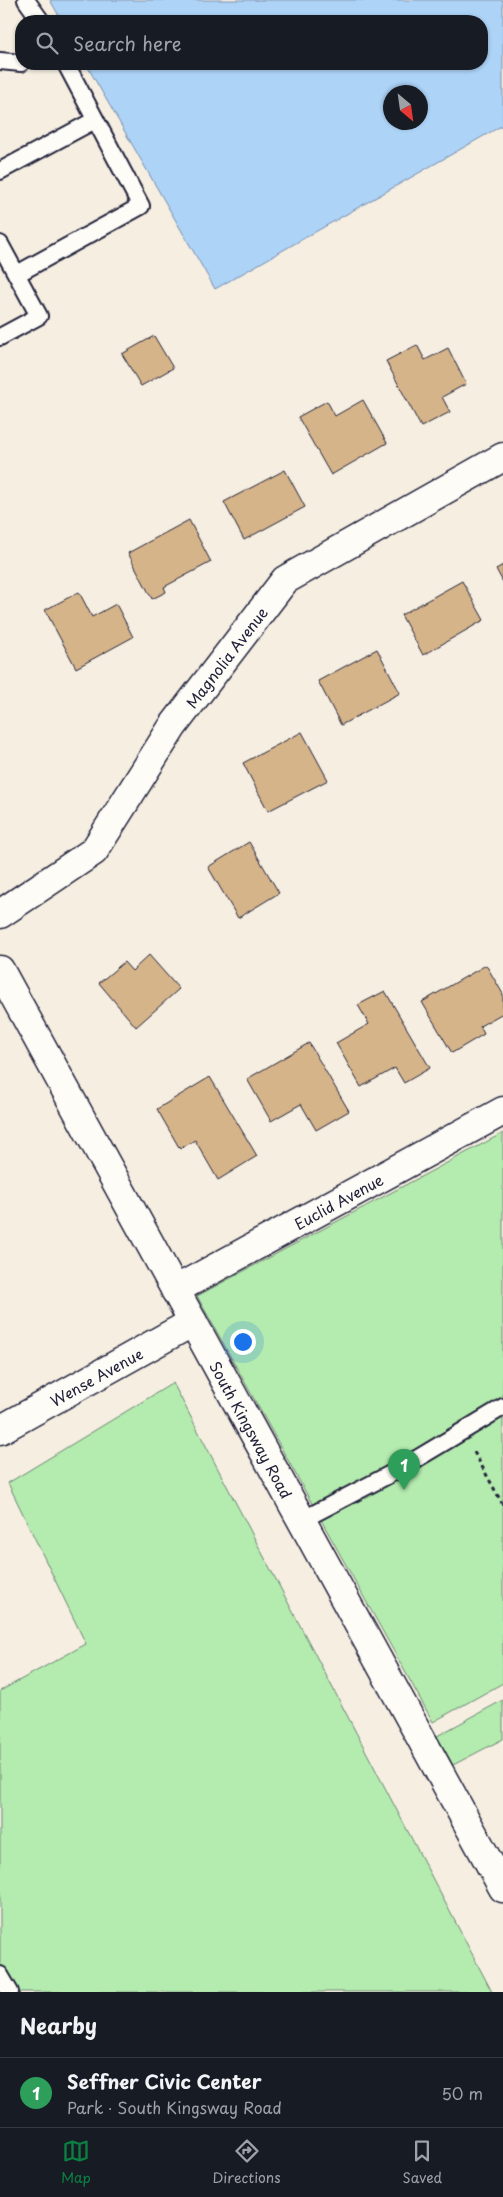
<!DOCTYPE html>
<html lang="en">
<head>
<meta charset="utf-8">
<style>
	:root { --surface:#171b24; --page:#20242c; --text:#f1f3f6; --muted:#9ea1a6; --line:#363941; --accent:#0b8043 }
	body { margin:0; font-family:"Playpen Sans",sans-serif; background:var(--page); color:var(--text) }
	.compass { position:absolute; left:383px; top:85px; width:45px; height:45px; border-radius:50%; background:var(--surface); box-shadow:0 1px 4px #0004; rotate:151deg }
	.you { position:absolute; left:242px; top:1341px; width:18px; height:18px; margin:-12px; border:4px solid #fff; border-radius:50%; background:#1a73e8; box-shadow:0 0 0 8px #1a73e833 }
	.badge { display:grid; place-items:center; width:32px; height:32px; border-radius:50%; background:var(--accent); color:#fff; font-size:16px; font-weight:700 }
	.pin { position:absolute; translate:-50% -41px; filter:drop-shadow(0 1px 2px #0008) }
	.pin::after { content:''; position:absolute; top:26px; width:18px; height:15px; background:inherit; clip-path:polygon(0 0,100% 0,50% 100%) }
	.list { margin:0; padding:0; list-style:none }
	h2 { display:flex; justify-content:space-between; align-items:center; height:65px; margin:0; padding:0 20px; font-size:21px }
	h2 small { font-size:16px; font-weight:400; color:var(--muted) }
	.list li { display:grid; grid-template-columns:32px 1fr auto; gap:15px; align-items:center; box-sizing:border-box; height:70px; padding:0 20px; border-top:1px solid var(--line) }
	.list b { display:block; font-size:19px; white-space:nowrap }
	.list p { margin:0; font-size:16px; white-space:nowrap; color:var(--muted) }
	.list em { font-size:16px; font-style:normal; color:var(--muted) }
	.icon { flex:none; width:28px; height:28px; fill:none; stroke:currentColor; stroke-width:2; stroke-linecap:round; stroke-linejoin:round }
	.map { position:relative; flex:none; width:503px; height:1992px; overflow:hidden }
	.search { position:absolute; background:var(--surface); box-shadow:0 1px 4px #0004; left:15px; right:15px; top:15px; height:55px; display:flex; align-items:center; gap:12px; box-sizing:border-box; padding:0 18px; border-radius:20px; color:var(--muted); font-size:19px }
	.sheet { height:135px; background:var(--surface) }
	nav { display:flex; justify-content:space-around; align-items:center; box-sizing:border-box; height:70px; border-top:1px solid var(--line); background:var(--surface); font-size:14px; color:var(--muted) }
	nav a { display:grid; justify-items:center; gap:2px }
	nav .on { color:var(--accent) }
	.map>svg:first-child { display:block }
</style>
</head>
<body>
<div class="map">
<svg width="503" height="1992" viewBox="0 0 503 1992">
	<rect width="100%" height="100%" fill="#f5eee1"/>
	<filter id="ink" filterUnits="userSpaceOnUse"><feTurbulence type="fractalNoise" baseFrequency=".02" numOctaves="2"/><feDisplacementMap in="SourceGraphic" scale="10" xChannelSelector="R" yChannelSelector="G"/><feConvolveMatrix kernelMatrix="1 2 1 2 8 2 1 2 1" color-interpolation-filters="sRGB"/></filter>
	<g filter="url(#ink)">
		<path fill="#b4ebae" stroke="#6b8674" d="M503,1133V1683L433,1722L197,1296Z
			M173,1383L492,1992H0V1691L86,1644L8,1483Z
			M503,1700V1739L453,1765L437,1736Z"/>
		<path fill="#add3f7" stroke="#758cac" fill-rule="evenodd" d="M50,0H503V125L215,289L86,64H482V21H62ZM390,92H420V122H390Z"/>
		<path fill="#d6b489" stroke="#22223b" d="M154,336L173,368L141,386L122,354Z
			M417,345L425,360L448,348L466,384L442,397L450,412L421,427L386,361Z
			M363,400L387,443L331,475L298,417L327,401L335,416Z
			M285,470L305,507L244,540L224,502Z
			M189,520L211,562L164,587L166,592L152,599L128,553Z
			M503,565V582L496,569Z
			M462,581L484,620L423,655L401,615Z
			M79,592L92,617L116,604L133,637L76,668L45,610Z
			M377,649L400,693L341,725L318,681Z
			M302,732L328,780L268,811L243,763Z
			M249,842L279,893L238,918L208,867Z
			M149,955L179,989L136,1027L99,983L124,962L132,971Z
			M486,965L503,994V1013L480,1026L484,1034L452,1053L422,1002Z
			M385,991L430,1068L404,1083L395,1068L361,1087L336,1043L369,1024L358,1005Z
			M309,1043L349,1111L316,1130L301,1104L271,1121L247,1079Z
			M210,1077L257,1156L218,1180L195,1140L180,1149L157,1109Z"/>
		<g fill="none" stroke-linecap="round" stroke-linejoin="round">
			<g stroke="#22223b" stroke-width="20">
				<path id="lane" d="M26,0L41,21
					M0,61L21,63
					M0,171L95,120
					M0,244L39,316L0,337
					M17,274L141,206L66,64
					M300,1521L398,1470L503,1407
					M0,1975L10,1992"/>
			</g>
			<g stroke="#22223b" stroke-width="31">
				<g id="street">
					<path id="s1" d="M0,914L94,851L173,726L285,580L503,457"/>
					<path id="s2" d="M175,1290L503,1111"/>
					<path id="s3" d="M0,1430L193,1322"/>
				</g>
			</g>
			<g stroke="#22223b" stroke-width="31">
				<g id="secondary">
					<path id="s4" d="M0,970L503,1888"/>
				</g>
			</g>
			<path stroke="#22223b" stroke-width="3" stroke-dasharray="4 4" stroke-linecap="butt" d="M474,1452L503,1505"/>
			<use href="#lane" stroke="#fdfcf7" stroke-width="16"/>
			<use href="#street" stroke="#fdfcf7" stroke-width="28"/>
			<use href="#secondary" stroke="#fdfcf7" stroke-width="28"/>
		</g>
	</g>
	<g text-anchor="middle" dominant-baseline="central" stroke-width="5" stroke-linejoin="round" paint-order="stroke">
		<g font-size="15" fill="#22223b" stroke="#fdfcf7">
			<text stroke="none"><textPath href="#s1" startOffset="348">Magnolia Avenue</textPath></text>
			<text stroke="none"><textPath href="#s2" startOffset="186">Euclid Avenue</textPath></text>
			<text stroke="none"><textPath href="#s3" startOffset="110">Wense Avenue</textPath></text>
			<text stroke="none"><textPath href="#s4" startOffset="524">South Kingsway Road</textPath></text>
		</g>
	</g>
</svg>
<svg class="compass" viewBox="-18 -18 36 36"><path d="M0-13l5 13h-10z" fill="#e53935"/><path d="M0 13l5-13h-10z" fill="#9ea1a6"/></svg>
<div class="you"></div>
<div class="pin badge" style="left:404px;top:1490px;background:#2e9e5b">1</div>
<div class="search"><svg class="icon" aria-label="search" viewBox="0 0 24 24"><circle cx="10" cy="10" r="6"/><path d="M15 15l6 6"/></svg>Search here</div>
</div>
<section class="sheet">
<h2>Nearby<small></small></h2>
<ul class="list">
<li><span class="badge" style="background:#2e9e5b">1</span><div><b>Seffner Civic Center</b><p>Park · South Kingsway Road</p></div><em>50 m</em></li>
</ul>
</section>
<nav>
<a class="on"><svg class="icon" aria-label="map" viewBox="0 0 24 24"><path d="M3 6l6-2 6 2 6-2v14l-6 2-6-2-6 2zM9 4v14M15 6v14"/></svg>Map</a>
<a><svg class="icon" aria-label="directions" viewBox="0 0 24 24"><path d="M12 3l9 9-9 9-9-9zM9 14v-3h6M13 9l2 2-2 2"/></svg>Directions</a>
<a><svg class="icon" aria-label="saved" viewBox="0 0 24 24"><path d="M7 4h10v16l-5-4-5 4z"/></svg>Saved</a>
</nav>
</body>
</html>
